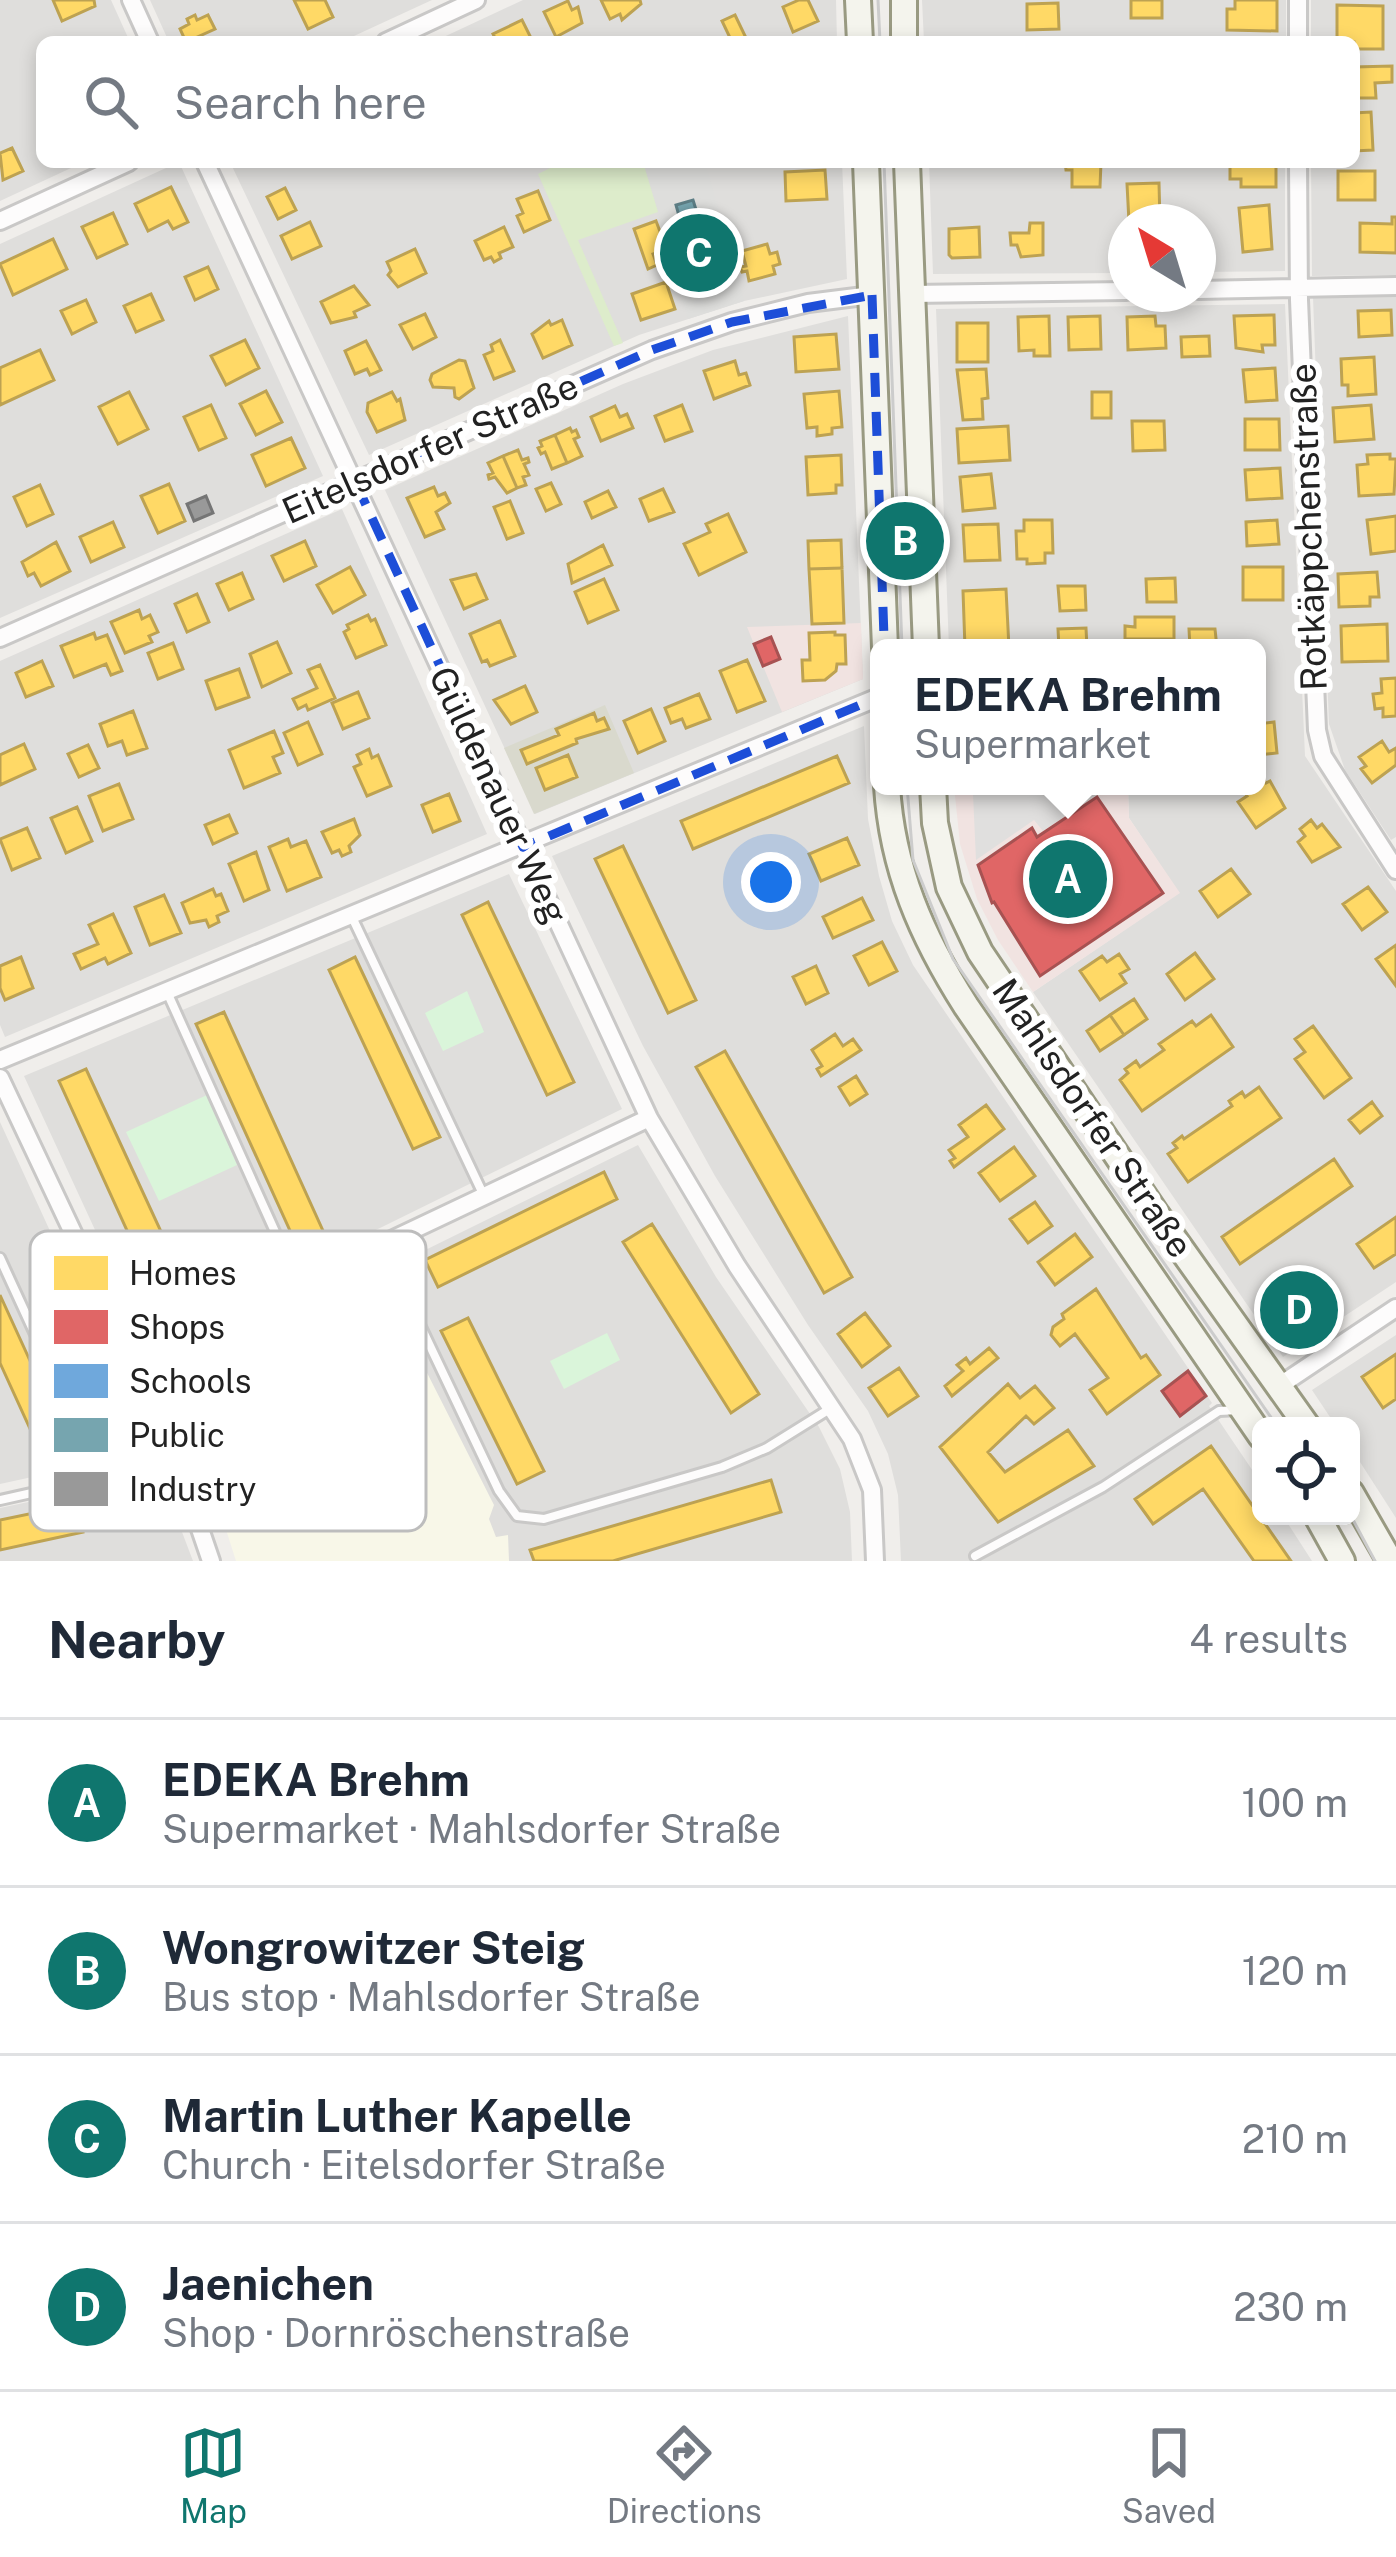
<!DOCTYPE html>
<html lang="en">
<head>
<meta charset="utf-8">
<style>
	:root { --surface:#fff; --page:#f2f2f3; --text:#1f2937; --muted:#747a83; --line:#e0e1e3; --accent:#0f766e }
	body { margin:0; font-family:"Public Sans",sans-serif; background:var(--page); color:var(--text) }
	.controls { position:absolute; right:36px; bottom:36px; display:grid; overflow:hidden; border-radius:18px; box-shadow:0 6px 18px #0003 }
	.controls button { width:108px; height:108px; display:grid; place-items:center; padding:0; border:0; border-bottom:3px solid var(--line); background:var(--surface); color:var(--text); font:60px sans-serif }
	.compass { position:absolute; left:1108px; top:204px; width:108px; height:108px; border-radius:50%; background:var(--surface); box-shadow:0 6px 18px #0003; rotate:322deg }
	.you { position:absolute; left:771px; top:882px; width:42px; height:42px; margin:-30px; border:9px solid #fff; border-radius:50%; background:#1a73e8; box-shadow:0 0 0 18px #1a73e833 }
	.badge { display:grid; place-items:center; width:78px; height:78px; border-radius:50%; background:var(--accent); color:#fff; font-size:39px; font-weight:700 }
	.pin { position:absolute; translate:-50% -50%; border:6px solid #fff; box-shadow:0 3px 12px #0006 }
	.popup { position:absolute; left:870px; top:639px; width:396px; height:156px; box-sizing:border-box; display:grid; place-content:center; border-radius:18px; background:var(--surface); filter:drop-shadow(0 3px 9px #0005); font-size:39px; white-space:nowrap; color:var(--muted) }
	.popup b { font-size:45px; color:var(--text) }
	.popup::after { content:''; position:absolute; left:50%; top:100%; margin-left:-24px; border:24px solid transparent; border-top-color:var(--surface) }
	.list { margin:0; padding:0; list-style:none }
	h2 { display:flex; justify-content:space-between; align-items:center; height:156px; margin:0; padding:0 48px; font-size:51px }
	h2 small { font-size:39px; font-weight:400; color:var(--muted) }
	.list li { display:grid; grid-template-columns:78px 1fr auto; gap:36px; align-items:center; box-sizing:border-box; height:168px; padding:0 48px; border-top:3px solid var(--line) }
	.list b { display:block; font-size:45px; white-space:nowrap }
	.list p { margin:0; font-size:39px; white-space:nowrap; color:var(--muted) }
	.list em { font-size:39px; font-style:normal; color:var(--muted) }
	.icon { flex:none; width:66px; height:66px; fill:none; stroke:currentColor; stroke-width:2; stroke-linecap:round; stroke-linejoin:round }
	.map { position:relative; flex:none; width:1396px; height:1561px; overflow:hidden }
	.search { position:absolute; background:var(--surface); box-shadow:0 6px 18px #0003; left:36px; right:36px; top:36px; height:132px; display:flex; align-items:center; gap:30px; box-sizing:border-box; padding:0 42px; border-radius:18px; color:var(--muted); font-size:45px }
	.sheet { height:828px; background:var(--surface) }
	nav { display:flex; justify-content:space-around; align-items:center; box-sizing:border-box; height:168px; border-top:3px solid var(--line); background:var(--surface); font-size:33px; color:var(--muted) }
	nav a { display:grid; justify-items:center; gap:6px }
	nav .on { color:var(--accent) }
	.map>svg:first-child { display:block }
</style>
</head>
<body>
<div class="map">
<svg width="1396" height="1561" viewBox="0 0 1396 1561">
	<rect width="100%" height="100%" fill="#f0eeeb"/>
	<path fill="#dfdedc" d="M0,0H111L130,42H42V162H84L0,201Z
		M150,0H432L341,42H169Z
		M523,0H836L837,42H433Z
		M922,0H1286V42H924Z
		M1311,0H1396V275L1312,276L1311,162H1354V42H1311Z
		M179,162L323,476L0,618V244Z
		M230,162H842L847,279L744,301L639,335L369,455Z
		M929,162H1285V271L1198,272V222H1126V273L933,274Z
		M1396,296V837L1391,840L1345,770L1329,724L1313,297Z
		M1285,304L1305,756L1396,891V1282L1283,1357L1033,992L1179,893L1129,818L1128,786H1257V648H949L936,309Z
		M848,316L863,679L535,814L385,490L623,384L713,350Z
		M342,509L487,834L5,1037L0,1025V661Z
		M864,726L868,819L879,876L892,921L913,965L1212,1403L1209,1406L1261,1483V1516H1283L1312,1561H901L898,1495L888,1454L868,1411L808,1325L715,1176L643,1046L552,856Z
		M509,874L622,1109L380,1228L144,1336L24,1076Z
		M0,1122L151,1451L0,1484Z
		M638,1145L716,1277L819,1427L840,1469L850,1512L852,1561H237L215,1490L161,1374L397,1264Z
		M1396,1335V1518L1351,1448V1426H1336L1312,1390Z
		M160,1474L193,1561H0V1508Z"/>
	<path fill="#f1e3e1" d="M861,623L863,679L782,712L747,627Z
		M954,786H1128L1129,818L1180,893L1033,992L998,940L977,899L960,844Z"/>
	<path fill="#f8f7e8" d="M385,1271L424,1347L419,1357L494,1505L489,1519L496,1537L508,1535L509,1561H236L216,1498L161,1374Z"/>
	<path fill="#dededc" d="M643,162H705L744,301L688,319Z"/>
	<path fill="#d9d9cd" d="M605,705L634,773L534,814L504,748Z"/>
	<path fill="#ddeccb" d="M562,162H643L658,212L578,240L623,343L614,346L538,174Z"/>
	<path fill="#daf5da" d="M467,991L484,1032L443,1051L425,1013Z
		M207,1095L237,1165L159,1201L126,1132Z
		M607,1333L620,1360L564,1389L550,1361Z"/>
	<path fill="#e0dfde" d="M958,786H1113V792L1096,795L1043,831L1034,820L976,860L973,794H958Z"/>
	<path fill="#ffd966" stroke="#bda252" stroke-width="3" d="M53,0H94L95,6L62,21Z
		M294,0H325L333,17L308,29Z
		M601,0H640L641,4L622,20L620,14L610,19Z
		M799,0H808L818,21L793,32L783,7Z
		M1131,0H1162V18H1131Z
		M1235,0H1277V31L1227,30V9H1235Z
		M568,1L572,10L578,7L582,23L556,37L544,12Z
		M1058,3L1059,29L1027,30V4Z
		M1337,5L1383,6V49H1354V42H1337Z
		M195,15L197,20L208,15L215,29L186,42L180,29L189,24L187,19Z
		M735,15L748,42H732L722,21Z
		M522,20L533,42H497L493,34Z
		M1392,66V82L1375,83L1376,98H1354V67Z
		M1371,112L1373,150L1354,151V113Z
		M12,148L23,171L3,180L0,153Z
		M1065,162H1101L1100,187H1072V170H1066Z
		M1230,162H1276V187H1241V179H1230Z
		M825,170L827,199L786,201L785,172Z
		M1338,171H1375V200H1338Z
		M1159,183L1160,222H1129L1127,184Z
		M171,187L188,222L173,229L168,221L148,231L135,204Z
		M285,188L296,210L278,219L267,197Z
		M538,191L550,220L524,232L517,216L523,213L517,199Z
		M1269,205L1272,249L1243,252L1239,208Z
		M113,213L127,244L97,258L82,227Z
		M1392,217H1396V253L1360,252V223L1392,224Z
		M656,221L667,250L653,254L657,265L648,269L634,229Z
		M310,222L321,246L292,259L281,236Z
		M1030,223H1043V255L1021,257L1017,245H1011L1010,233H1029Z
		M504,227L513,247L499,253L501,258L494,262L491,257L484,260L475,241Z
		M979,227L980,257L952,258L949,255V229Z
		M53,239L67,269L13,295L0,264Z
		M767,244L770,254L777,252L780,264L773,266L775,274L749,281L747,271L742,272L740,267L746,266L742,251Z
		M415,249L426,273L398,287L388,275L391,271L387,262Z
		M208,267L218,289L195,300L185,277Z
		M666,282L675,309L641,320L632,294Z
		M354,286L369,305L354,312L356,317L331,323L321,302Z
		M151,294L163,320L136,332L124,306Z
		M86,300L96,322L72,334L61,311Z
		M1391,310L1392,335L1359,337L1358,311Z
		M425,314L436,337L413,349L400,325Z
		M1274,315L1275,345H1262L1263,352L1236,348L1234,316Z
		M1049,316L1050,356H1034V350L1019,351L1018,317Z
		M1100,316L1101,349L1069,350L1068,317Z
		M1155,316L1156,326H1165L1166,348L1128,350L1127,317Z
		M562,320L572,345L543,358L532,334L549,321L551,325Z
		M957,323H988V362H957Z
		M836,334L839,369L796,372L794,337Z
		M1209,336L1210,356L1182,357L1181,337Z
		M245,340L259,368L226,385L211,356Z
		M500,340L514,371L494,379L484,355L493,351L491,345Z
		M366,341L381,370L370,375L367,369L355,374L345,351Z
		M40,350L54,380L0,405V368Z
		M1374,357L1376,394L1348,396V385H1342L1341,359Z
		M459,360L465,361L474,388L459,399L455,397L454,388L433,387L430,380L432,374Z
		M735,361L739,375L746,373L750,385L714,399L704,371Z
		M1275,368L1277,400L1246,402L1243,370Z
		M986,369L988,398L982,399L983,419L963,420L957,370Z
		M266,391L282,422L256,435L240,404Z
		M839,391L842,427L832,428V434L817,436V427L807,428L804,394Z
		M129,392L148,429L118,444L99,407Z
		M392,392L397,401L400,399L405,420L377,432L367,412L368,403Z
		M1092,392H1111V418H1092Z
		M211,405L226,438L199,450L184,417Z
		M682,405L692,431L665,441L655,416Z
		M1371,405L1374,439L1335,442L1333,408Z
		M615,406L620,417L627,414L633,428L601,441L591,417Z
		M1245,419H1279L1280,450H1245Z
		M1132,421H1164L1165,450L1133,451Z
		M1008,426L1010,460L959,463L957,429Z
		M570,428L572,432L576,430L579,437L574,439L582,456L567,463L555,435Z
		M555,435L567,463L552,469L545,452L541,454L538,448L542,446L540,441Z
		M291,438L305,468L266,486L252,455Z
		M518,450L522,460L528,458L529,462L524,464L529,475L523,477L526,485L517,488L503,456Z
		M1390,454V459H1396L1394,494L1359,496L1357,465L1368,464L1367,455Z
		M841,455L842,485H836V493L808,495L806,457Z
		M503,456L517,488L507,493L495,477L489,479L488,475L493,473L488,463Z
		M1280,468L1282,498L1247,500L1245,470Z
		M991,474L995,508L963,511L960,477Z
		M551,483L561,504L546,511L536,489Z
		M169,484L185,521L158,533L141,496Z
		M40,485L53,514L27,526L14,497Z
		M434,487L438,496L445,493L450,503L436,512L444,529L425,537L407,498Z
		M663,489L674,512L649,521L640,499Z
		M608,491L616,507L592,518L585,502Z
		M510,501L523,533L507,539L494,507Z
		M728,514L746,552L699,575L684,544L710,532L706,524Z
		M1396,516V551L1371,554L1367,520Z
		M1024,520H1052L1053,553H1045V563L1027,564V559H1017L1016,531H1024Z
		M1277,520L1279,544L1247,546L1246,522Z
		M113,522L124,547L91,562L80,537Z
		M998,524L1000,560L965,561L963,525Z
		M841,540L842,568L809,569L808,541Z
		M305,541L316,566L284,581L272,556Z
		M56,542L70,571L41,586L34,573L28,576L22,562Z
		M603,545L612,565L572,583L568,564Z
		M350,567L365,595L333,613L317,585Z
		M1243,567H1283V600H1243Z
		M842,568L844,623L812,624L809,569Z
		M1377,572L1379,597H1370V606L1339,607L1338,574Z
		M242,573L253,599L229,610L217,584Z
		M476,574L487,599L464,609L451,580Z
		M1175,578L1176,602H1147L1146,579Z
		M604,579L618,610L588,623L575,592Z
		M1058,586H1085L1086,610L1060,611Z
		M1006,589L1009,648H965L963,591Z
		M197,594L209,622L187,632L175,604Z
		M139,610L142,619L150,615L158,632L149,636L152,642L125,653L111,622Z
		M368,615L371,621L375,619L386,645L356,658L344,632L349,629L347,625Z
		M1135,617H1174V639H1125V626L1135,627Z
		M500,621L515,656L490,666L487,660L482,662L470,634Z
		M1387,624L1388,661L1342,662L1341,626Z
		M1086,628L1087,648H1059L1058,629Z
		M1189,629H1215L1217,648H1190Z
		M835,632V635H845L846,664H837L836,671L825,680L803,681L802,660H810L809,633Z
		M94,633L96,639L107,635L122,671L111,675L106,664L74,677L61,646Z
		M277,642L291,673L262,687L250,654Z
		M173,643L183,669L158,679L148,653Z
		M747,660L765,701L737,712L720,671Z
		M42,661L53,686L26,697L16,673Z
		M320,665L335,698L308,710L306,705L298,709L293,699L317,688L308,670Z
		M239,669L249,697L216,709L206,681Z
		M1396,678V716L1383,717V708L1375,709L1373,694L1382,693L1381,679Z
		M525,686L537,712L511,724L494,700Z
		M358,692L369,718L343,729L332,703Z
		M699,694L710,719L686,728L682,719L671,723L665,708Z
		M651,709L665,741L638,753L624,721Z
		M133,711L147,748L127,755L122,741L108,746L100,724Z
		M594,713L597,721L604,718L609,729L576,739L577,743L527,764L521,750L559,735L556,729Z
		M308,722L322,754L298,765L284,733Z
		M1274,722L1277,753L1257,755V724Z
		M274,731L283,753L273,757L280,773L244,788L229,750Z
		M1382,741L1389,752L1396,748V765L1372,783L1361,769L1366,766L1359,757Z
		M24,744L35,769L0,785V755Z
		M88,745L99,768L79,777L68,754Z
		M369,749L372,758L378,755L391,786L367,796L354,767L361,764L357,755Z
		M568,755L577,777L545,790L536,768Z
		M837,756L849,783L693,849L681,821Z
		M1262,777L1266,783L1270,781L1285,808L1256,828L1238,802L1247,796L1243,790L1257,786Z
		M119,784L133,819L103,831L89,796Z
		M449,794L460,821L433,832L422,805Z
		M77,807L92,841L66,853L51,818Z
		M229,815L237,833L213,844L205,825Z
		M354,819L360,835L349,846L351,852L342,856L339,850L332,853L322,832Z
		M1311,820L1317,828L1322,824L1340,847L1312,862L1298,842L1305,836L1300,829Z
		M27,828L40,858L12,870L0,839Z
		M847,838L859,865L821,881L809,854Z
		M288,839L291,847L306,841L321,877L287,891L269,847Z
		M623,846L696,1000L668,1013L595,859Z
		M256,852L269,890L244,901L229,864Z
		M1231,869L1250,894L1218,917L1200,891Z
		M1368,887L1387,912L1362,930L1343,904Z
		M213,889L216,896L221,894L228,911L217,916L219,922L209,927L206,920L190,923L182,903Z
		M164,895L181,933L150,945L135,907Z
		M862,898L873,920L833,938L823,917Z
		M488,902L574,1082L547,1095L462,915Z
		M113,914L131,953L108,964L105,958L81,969L74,954L98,944L89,925Z
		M882,942L897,971L869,985L854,956Z
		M1396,945V986L1376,959Z
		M1195,953L1214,979L1185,1000L1167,974Z
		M1119,954L1129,969L1120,974L1126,983L1100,1000L1080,971L1102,956L1107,962Z
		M21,957L33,988L5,1000L0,988V966Z
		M355,957L440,1137L413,1149L329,970Z
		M816,966L828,993L806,1004L793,977Z
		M1134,999L1147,1019L1124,1035L1110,1015Z
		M224,1012L329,1244L302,1257L196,1024Z
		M1110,1015L1124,1035L1100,1051L1087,1031Z
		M1211,1015L1233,1047L1142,1111L1120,1080L1128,1073L1125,1069L1136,1061L1140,1067L1164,1050L1159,1044L1192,1021L1196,1026Z
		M1313,1026L1351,1078L1324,1098L1295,1059L1305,1052L1295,1039Z
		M835,1034L843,1046L853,1039L861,1050L821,1076L817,1069L822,1066L812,1050Z
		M725,1051L852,1277L824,1293L696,1067Z
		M86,1069L193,1301L165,1314L59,1081Z
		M856,1076L867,1094L850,1105L839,1087Z
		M1259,1087L1281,1118L1188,1182L1168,1154L1177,1148L1173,1143L1182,1136L1184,1139L1232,1106L1229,1101L1242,1092L1245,1097Z
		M1372,1102L1382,1116L1360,1133L1349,1120Z
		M986,1105L1004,1129L954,1167L950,1161L955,1158L949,1150L968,1137L959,1125Z
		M1014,1147L1035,1176L1000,1201L979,1173Z
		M1334,1159L1352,1186L1240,1264L1222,1237Z
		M604,1172L617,1199L438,1287L425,1260Z
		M1035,1202L1052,1226L1028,1243L1010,1219Z
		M1396,1217V1254L1374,1268L1357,1244Z
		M652,1224L759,1394L731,1413L623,1242Z
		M1075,1234L1092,1257L1055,1285L1038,1262Z
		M1096,1289L1141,1358L1146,1355L1160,1375L1107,1414L1090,1390L1108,1378L1075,1334L1060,1346L1051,1335L1053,1327L1064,1319L1062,1314Z
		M0,1295L63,1433L37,1444L0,1363Z
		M865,1313L890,1346L862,1367L838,1334Z
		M468,1318L544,1471L517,1484L441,1331Z
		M989,1348L998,1358L952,1396L945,1386L963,1371L957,1365L966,1358L970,1364Z
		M1396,1354V1399L1383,1408L1362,1377Z
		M899,1368L918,1396L888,1416L869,1388Z
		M1008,1384L1020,1398L1035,1386L1054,1408L1034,1424L1026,1416L988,1452L1005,1472L1068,1430L1094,1466L998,1522L940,1447Z
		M1211,1446L1291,1561H1254L1203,1489L1153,1524L1135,1499Z
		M771,1480L781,1512L613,1561H534L530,1550Z
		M77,1504L83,1532L0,1550V1520Z"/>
	<path fill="#e06666" stroke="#a75252" stroke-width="3" d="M771,637L780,659L763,666L754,644Z
		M1097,797L1163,893L1040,976L994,902L992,903L978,865L1032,828L1037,837Z
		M1308,1279L1329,1308L1293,1334L1272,1306Z
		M1188,1371L1206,1396L1180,1416L1162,1391Z"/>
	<path fill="#6fa8dc" stroke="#5880a4" stroke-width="3" d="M346,1306L360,1336L196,1410L183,1381Z
		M318,1355L321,1361L328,1362L334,1376L330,1381L333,1388L326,1392L323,1385L314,1384L308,1372L313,1364L310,1358Z
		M366,1373L379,1403L234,1468L221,1439Z
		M246,1387L249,1394L257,1395L262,1408L258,1414L261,1421L255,1423L252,1417H243L238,1404L243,1398L239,1390Z"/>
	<path fill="#76a5af" stroke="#5d7e85" stroke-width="3" d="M693,200L702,229L684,234L676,205Z
		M703,229L716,272L695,277L683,234Z"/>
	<path fill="#999" stroke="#757575" stroke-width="3" d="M206,496L213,513L194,521L187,504Z"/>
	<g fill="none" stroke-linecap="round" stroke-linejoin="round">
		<g stroke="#c9c8c7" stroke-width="14">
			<path id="service" d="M352,917L484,1196
				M167,992L299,1285
				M383,1247L499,1491L517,1516L544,1519L722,1467L767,1448L828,1410
				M0,1258L101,1478
				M0,1500L174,1461
				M975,1556L1103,1487L1219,1411L1239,1410"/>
		</g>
		<g stroke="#c9c8c7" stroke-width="22">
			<path id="minor" d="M131,0L150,42
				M386,42L476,0
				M1298,42V0
				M205,162L649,1118L737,1266L852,1439L872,1490L875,1561
				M1298,162L1299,300L1317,730L1323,756L1396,870
				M0,221L129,162
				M1198,290L1396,286
				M912,294L1126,291
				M0,638L652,350L732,322L808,303L872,295
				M0,1060L879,697
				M0,1078L134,1362L186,1488L211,1561
				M134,1362L649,1118
				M1279,1386L1396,1308"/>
		</g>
		<g stroke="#999a82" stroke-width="30">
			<path id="secondary" d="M858,0L860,42
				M904,0V42
				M866,162L885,648
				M907,162L926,648
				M887,786C892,869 922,937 966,1006L1261,1436
				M933,786L935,823L949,887L980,952L1157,1215L1307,1426
				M1351,1493L1390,1561
				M1317,1516L1342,1561"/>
		</g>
		<use href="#service" stroke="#fdfcfc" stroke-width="8"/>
		<use href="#minor" stroke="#fdfcfc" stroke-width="16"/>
		<use href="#secondary" stroke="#f4f4ed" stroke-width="24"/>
		<path stroke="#ccc" stroke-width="3" d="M878,0L880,42
			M884,162L902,648
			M907,786L913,860L953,959L1277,1426
			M1351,1516L1375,1561"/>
	</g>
	<path fill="none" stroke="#1d4ed8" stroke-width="9" stroke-dasharray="24 15" stroke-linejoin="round" d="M872,295L886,694L523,847L355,481L652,350L732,322Z"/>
	<g text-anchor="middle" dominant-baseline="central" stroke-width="12" stroke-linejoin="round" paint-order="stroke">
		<g font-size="36" fill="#222" stroke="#fff">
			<text transform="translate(430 448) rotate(-24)">Eitelsdorfer Straße</text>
			<text transform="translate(1308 527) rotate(-92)">Rotkäppchenstraße</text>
			<text transform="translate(499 795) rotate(65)">Güldenauer Weg</text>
			<text transform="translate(1093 1118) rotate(56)">Mahlsdorfer Straße</text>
		</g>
	</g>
	<rect x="30" y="1231" width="396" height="300" rx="18" fill="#fff" stroke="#bdbdbd" stroke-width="3"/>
	<rect x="54" y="1256" width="54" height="34" fill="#ffd966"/>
	<rect x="54" y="1310" width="54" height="34" fill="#e06666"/>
	<rect x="54" y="1364" width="54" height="34" fill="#6fa8dc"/>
	<rect x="54" y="1418" width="54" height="34" fill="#76a5af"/>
	<rect x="54" y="1472" width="54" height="34" fill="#999"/>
	<g font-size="33" fill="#222">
		<text x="129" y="1285">Homes</text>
		<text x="129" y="1339">Shops</text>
		<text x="129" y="1393">Schools</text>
		<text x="129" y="1447">Public</text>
		<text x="129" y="1501">Industry</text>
	</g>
</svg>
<div class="controls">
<button><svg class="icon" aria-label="locate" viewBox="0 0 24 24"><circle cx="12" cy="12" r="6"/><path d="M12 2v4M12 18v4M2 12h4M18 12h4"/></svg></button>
</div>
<svg class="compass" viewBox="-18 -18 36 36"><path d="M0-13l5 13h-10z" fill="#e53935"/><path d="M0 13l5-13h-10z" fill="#747a83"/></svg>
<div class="you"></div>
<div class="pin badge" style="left:1068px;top:879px">A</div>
<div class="popup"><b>EDEKA Brehm</b>Supermarket</div>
<div class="pin badge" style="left:905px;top:541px">B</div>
<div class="pin badge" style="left:699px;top:253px">C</div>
<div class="pin badge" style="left:1299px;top:1310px">D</div>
<div class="search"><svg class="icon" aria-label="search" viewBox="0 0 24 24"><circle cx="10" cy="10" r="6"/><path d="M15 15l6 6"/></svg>Search here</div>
</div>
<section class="sheet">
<h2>Nearby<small>4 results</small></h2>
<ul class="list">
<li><span class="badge">A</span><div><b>EDEKA Brehm</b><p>Supermarket · Mahlsdorfer Straße</p></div><em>100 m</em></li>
<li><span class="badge">B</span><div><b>Wongrowitzer Steig</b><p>Bus stop · Mahlsdorfer Straße</p></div><em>120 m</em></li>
<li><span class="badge">C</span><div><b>Martin Luther Kapelle</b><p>Church · Eitelsdorfer Straße</p></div><em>210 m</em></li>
<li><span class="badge">D</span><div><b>Jaenichen</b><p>Shop · Dornröschenstraße</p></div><em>230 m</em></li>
</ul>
</section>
<nav>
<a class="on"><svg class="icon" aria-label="map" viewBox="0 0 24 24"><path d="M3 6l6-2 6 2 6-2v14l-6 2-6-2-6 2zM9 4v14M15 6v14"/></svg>Map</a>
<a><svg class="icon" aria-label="directions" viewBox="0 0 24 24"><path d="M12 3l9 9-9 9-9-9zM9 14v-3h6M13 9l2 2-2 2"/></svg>Directions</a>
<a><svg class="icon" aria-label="saved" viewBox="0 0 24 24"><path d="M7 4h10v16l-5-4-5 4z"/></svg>Saved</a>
</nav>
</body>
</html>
